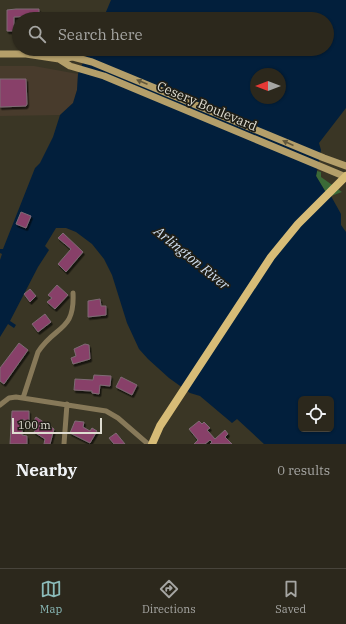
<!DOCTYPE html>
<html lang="en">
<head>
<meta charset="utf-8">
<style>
	:root { --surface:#2c281c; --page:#343025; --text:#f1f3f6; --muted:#a6a6a3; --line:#48443b; --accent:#8bbbb9 }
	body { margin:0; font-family:"IBM Plex Serif",serif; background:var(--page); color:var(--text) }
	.controls { position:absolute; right:12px; bottom:12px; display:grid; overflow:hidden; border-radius:6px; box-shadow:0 1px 3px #0004 }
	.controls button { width:36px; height:36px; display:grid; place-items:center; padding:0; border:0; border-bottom:1px solid var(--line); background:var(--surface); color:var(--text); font:20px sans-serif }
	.compass { position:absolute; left:250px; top:68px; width:36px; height:36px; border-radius:50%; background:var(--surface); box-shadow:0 1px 3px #0004; rotate:270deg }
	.scale { position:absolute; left:12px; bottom:10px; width:90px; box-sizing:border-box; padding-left:4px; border:2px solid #dedcd1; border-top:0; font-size:11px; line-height:14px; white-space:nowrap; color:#dedcd1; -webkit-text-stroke:3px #1f1e16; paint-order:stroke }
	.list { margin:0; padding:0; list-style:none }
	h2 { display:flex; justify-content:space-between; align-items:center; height:52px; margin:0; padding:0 16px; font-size:17px }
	h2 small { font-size:13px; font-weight:400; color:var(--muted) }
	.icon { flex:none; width:22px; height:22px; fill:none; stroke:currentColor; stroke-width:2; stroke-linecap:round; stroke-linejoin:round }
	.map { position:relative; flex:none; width:346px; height:444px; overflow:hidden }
	.search { position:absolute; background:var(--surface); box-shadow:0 1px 3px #0004; left:12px; right:12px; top:12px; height:44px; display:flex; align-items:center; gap:10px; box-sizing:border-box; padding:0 14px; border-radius:22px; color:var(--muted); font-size:15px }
	.sheet { height:124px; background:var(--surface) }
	nav { display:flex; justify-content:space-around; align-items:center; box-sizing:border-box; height:56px; border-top:1px solid var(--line); background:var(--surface); font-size:11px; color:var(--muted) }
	nav a { display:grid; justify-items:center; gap:2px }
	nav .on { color:var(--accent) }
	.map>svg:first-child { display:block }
</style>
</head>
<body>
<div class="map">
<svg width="346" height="444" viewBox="0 0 346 444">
	<defs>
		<filter id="shadow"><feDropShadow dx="1.5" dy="2.5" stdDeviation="0" flood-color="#0009"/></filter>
	</defs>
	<rect width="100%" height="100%" fill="#3a3625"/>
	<path fill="#483b2c" d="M0,66H34L78,74L77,90L73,103L60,115L0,116Z"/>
	<path fill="#3b6a37" d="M317,171L321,172V177L342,192L331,196L325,191L316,176Z"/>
	<path fill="#021f3c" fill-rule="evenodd" d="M111,0H346V108L319,143L321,150L316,176L325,191L331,196L341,214V225L346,232V444H264L237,419L232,423L200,396L190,393L169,378L148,359L139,349L127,323L112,275L104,259L92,244L76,232L66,228H56L45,246L49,250L38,267L10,321L16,325L14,328L8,324L0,337V260L2,254L0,253V249H3L35,168L40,163L53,137L60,115L73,103L77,90L78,74L89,49H327V19H103ZM256,74H280V98H256ZM301,399H331V429H301Z"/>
	<path fill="#884069" stroke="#7e6b74" filter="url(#shadow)" d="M16,9H39V16L14,17V31H7V10Z
		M0,79H26L27,104L26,106L0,107Z
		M21,212L31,216L26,228L16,224Z
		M63,233L83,252L66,272L58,264L71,249L58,238Z
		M57,285L68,295L55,309L47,302L52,298L48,295Z
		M30,289L36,296L30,302L24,294Z
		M100,299L101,306H106V315L88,317V301Z
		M45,314L51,322L38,332L32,324Z
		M19,343L28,350L4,384L0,381V368Z
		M85,344L89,345L90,359L73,364L71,358L76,356L74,349Z
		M94,375L111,376L110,386L100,385L99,394L92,393V391L74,390L75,379L93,380Z
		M121,377L137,385L132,395L116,387Z
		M12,411H29V423L23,419L22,435L27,436V444H10Z
		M36,417L54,429L50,444H44L45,439L34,432L36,429L31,425Z
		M75,421L84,422L83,427L90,431L92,428L97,431L90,443L70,433Z
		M199,421L202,424L204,422L210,428L207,430L215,439L225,430L228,434L225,437L232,444H210L212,442L210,440L205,444H194L198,440L189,429Z
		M116,433L125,444H114L109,438Z"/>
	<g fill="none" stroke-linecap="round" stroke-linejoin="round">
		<path stroke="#877959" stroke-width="5" d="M23,398L38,352C55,325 75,332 73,293
			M0,405L9,398L16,397L106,411L118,418L148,444
			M64,444L67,404"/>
		<path stroke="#b49f6a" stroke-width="7" d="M0,54H26L59,59L73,57L92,62L324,158L346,166
			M59,59L70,66L104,76L346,177"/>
		<path stroke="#d7bc77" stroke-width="8" d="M152,444L160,426L271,257L298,224L346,176"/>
	</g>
	<defs><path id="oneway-solid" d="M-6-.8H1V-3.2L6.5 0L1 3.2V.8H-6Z"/></defs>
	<g fill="#62583c">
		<use href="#oneway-solid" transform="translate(142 82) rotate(-157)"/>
		<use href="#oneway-solid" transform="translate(288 143) rotate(-156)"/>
	</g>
	<g text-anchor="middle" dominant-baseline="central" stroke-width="3.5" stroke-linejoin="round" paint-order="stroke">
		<g font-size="13" fill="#dedcd1" stroke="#1f1e16">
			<text transform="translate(207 106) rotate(23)">Cesery Boulevard</text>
		</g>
		<g font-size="14" font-style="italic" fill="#d0dff0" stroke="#1f1e16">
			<text transform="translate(192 258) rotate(39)">Arlington River</text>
		</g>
	</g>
</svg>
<div class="controls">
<button><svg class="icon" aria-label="locate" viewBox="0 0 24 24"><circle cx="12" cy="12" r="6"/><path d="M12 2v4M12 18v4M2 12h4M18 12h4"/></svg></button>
</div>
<svg class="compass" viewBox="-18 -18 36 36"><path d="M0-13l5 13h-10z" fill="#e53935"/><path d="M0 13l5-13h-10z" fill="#a6a6a3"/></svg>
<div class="scale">100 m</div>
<div class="search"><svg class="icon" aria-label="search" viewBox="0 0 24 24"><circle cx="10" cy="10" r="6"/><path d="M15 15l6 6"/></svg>Search here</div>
</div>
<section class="sheet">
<h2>Nearby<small>0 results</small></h2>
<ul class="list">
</ul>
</section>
<nav>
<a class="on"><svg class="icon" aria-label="map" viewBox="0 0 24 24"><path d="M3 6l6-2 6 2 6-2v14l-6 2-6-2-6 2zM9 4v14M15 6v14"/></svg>Map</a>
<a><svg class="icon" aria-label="directions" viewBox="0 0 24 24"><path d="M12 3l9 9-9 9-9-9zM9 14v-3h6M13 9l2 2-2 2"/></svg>Directions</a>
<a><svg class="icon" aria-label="saved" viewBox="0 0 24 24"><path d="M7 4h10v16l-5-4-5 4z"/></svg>Saved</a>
</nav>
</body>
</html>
